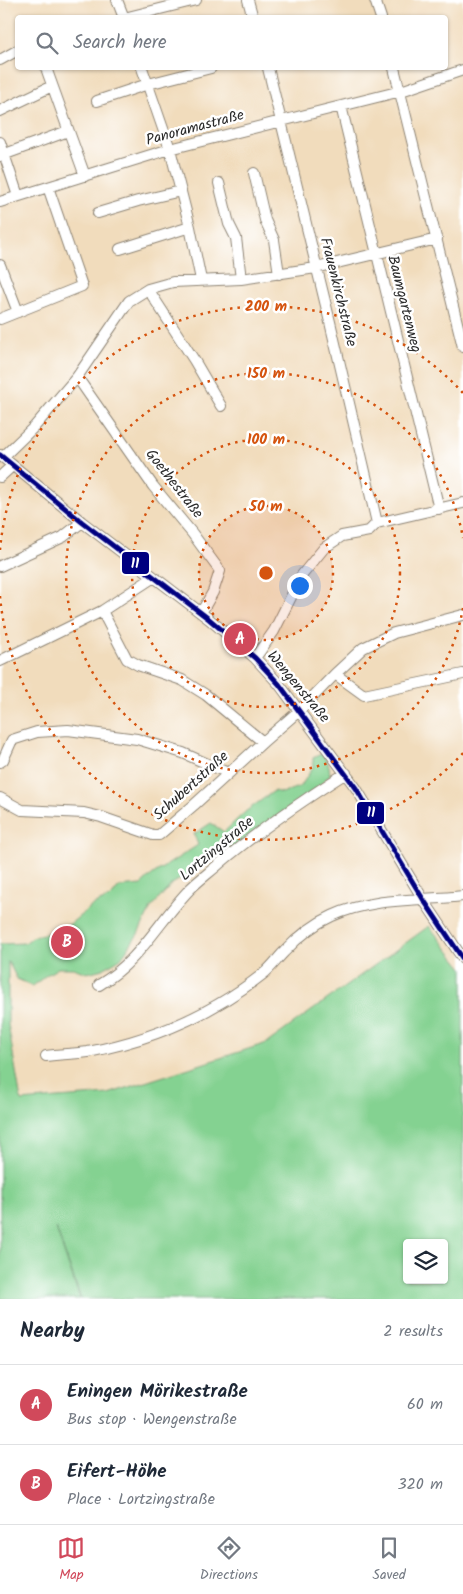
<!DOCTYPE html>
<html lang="en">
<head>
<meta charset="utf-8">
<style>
	:root { --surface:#fff; --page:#f2f2f3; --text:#1f2937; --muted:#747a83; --line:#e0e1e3; --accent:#d1495b }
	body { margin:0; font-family:Kalam,sans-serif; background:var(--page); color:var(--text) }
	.controls { position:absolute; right:15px; bottom:15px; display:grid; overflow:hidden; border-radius:5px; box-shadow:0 1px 4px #0004 }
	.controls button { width:45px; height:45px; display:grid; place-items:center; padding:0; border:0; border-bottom:1px solid var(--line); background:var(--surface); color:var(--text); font:25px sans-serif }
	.you { position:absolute; left:299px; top:585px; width:18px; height:18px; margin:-12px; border:4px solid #fff; border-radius:50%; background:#1a73e8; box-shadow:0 0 0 8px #1a73e833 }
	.badge { display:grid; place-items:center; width:32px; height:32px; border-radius:50%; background:var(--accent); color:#fff; font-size:16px; font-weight:700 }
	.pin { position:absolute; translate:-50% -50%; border:2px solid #fff; box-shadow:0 1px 5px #0006 }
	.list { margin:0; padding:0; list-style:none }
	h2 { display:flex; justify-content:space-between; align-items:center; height:65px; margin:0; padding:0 20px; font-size:21px }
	h2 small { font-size:16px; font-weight:400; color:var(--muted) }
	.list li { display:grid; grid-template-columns:32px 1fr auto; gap:15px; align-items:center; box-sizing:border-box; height:80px; padding:0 20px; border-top:1px solid var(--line) }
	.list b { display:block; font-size:19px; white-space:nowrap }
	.list p { margin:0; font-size:16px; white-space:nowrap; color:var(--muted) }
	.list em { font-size:16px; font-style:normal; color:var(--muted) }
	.icon { flex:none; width:28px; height:28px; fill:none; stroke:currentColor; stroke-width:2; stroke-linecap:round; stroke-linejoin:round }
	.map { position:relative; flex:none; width:463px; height:1299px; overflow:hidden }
	.search { position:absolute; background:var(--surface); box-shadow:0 1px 4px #0004; left:15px; right:15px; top:15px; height:55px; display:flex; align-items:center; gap:12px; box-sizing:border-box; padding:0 18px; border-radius:5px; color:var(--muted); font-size:19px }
	.sheet { height:225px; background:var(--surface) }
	nav { display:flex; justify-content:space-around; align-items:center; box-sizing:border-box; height:70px; border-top:1px solid var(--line); background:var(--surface); font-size:14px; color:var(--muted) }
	nav a { display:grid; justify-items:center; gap:2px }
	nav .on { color:var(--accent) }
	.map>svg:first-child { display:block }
</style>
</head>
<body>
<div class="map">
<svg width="463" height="1299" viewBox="0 0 463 1299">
	<rect width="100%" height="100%" fill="#fff"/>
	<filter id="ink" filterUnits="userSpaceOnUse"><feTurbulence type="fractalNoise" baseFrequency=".02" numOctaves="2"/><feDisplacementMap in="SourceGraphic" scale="10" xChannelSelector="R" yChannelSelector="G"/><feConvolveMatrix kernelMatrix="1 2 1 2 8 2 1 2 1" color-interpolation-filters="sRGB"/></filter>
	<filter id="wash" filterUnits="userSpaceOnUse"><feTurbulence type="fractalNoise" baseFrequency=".0096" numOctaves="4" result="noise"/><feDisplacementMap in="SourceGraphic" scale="20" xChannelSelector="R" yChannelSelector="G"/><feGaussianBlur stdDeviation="1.12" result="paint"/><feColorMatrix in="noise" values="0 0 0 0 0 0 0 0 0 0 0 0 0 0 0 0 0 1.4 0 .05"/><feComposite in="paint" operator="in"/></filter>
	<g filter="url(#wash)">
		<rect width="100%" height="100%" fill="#f1dcbc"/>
		<path fill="#84d291" stroke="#587e5e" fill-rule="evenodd" d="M323,753L329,766L330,775L317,788L243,842L172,884L151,908L138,934L121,958L103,969L87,973L73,968H58L45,976L33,986L17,979L8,961V1024L21,1101L108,1094L267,1043L429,926L463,968V1299H81L56,1228L80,1299H0V944L25,943L34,936L52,932L70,924L93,905L111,897L119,887L141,885L153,874L198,845L194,834L211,823L224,832L245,812L274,791L282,793L301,786L313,767V758ZM407,1243H444V1280H407Z"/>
	</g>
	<g filter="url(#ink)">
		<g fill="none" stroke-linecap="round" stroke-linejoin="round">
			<g stroke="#8e8474" stroke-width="12">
				<path id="minor" d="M117,0L124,18
					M248,0L253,18
					M375,0L381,18
					M124,18L196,0
					M0,60L18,50
					M46,68L85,176
					M142,68L170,149L190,227L201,280
					M268,68L330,322L377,523
					M394,68L463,347
					M97,101L148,84L211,68
					M341,106L439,509
					M0,111L52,86
					M0,142L18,196
					M0,156L68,131
					M254,173L265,220L274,240L279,274
					M219,183L229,224L236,238L241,279
					M0,202L170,149L401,91L463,70
					M98,213L138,201L181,191
					M120,249L190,227
					M0,265L18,312
					M148,289L194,360L221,406
					M0,319L82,286L48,187
					M77,377L153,486L192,533L220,571L213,592L201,613
					M0,455L82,522L209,619L255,658L279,684L356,788L423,899L463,959
					M3,457L35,426L77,377L129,301L148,289L173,282L241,279L316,268L437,239
					M0,477L12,466
					M0,566L63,537L82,522
					M102,611L127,659L138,665L182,680L206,695L263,742
					M255,658L274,631L302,575L324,548L342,536L369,531L377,523L463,503
					M0,661L102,611L154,577
					M335,674L364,695L463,674
					M0,762L3,760L12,740L37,732L68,730L137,739L183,753L228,773
					M0,798L22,810L84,813L101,817L153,835H159L194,805L263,742L300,710L335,674L363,648L394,633L463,615
					M99,985C141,960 158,922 190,889C199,880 210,872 219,864C259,830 302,801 346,773
					M46,1056C60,1054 74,1054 88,1052C151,1040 212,1014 263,974C271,968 277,959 284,952C298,937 314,924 332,916C372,897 420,901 463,896"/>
			</g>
			<use href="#minor" stroke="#fff" stroke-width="10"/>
			<g stroke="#fff" stroke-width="9">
				<path id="bus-1" d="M0,455L82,522L209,619L255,658L279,684L356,788L423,899L463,959"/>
			</g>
			<use href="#bus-1" stroke="#000080" stroke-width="5"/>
		</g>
	</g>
	<circle cx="266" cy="573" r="67" fill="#d5540f" fill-opacity=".12"/>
	<g fill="none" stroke="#d5540f" stroke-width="2.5" stroke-dasharray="2.5 5">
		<circle cx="266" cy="573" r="67"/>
		<circle cx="266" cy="573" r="134"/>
		<path d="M463 608A200 200 0 1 1 463 538"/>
		<path d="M463 753A267 267 0 0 1 0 596M0 550A267 267 0 0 1 463 393"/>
	</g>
	<g text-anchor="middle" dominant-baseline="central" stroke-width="5" stroke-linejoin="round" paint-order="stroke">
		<g font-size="15" fill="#2b2b2b" stroke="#fff">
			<text transform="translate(195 128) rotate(-15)">Panoramastraße</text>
			<text transform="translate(338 292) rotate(76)">Frauenkirchstraße</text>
			<text transform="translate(404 304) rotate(76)">Baumgartenweg</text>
			<text transform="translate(174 484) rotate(52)">Goethestraße</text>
			<text transform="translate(298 687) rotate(50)">Wengenstraße</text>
			<text transform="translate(191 786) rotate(-42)">Schubertstraße</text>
			<text transform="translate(217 849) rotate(-40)">Lortzingstraße</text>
		</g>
	</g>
	<circle cx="266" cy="573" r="8" fill="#d5540f" stroke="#fff" stroke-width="2.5"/>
	<g font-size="15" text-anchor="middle" font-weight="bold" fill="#d5540f" stroke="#fff" stroke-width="5" stroke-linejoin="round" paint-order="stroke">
		<text x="266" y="311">200 m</text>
		<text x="266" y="378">150 m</text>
		<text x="266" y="444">100 m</text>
		<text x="266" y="511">50 m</text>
	</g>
	<g stroke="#fff" stroke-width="2">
		<rect x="121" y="551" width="29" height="24" rx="5" fill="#000080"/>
		<rect x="356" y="801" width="29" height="24" rx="5" fill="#000080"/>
	</g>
	<g font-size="14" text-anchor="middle" font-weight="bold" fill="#fff">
		<text x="135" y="568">11</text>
		<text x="371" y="817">11</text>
	</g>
</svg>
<div class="controls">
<button><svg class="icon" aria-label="layers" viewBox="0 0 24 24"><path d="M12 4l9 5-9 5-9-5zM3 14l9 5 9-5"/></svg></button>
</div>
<div class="you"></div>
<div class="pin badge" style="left:240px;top:639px">A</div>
<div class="pin badge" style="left:67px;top:942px">B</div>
<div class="search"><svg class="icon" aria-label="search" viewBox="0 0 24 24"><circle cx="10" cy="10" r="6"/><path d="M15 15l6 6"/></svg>Search here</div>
</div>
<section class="sheet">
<h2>Nearby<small>2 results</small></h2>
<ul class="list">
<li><span class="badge">A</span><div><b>Eningen Mörikestraße</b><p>Bus stop · Wengenstraße</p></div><em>60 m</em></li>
<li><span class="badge">B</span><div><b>Eifert-Höhe</b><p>Place · Lortzingstraße</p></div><em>320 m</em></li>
</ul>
</section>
<nav>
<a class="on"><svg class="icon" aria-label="map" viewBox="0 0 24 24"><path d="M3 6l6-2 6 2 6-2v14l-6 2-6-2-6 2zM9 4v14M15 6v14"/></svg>Map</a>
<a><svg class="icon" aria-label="directions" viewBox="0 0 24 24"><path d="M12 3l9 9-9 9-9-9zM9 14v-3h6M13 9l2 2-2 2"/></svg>Directions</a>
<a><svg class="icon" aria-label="saved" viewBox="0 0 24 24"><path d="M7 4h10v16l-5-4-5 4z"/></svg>Saved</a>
</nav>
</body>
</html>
